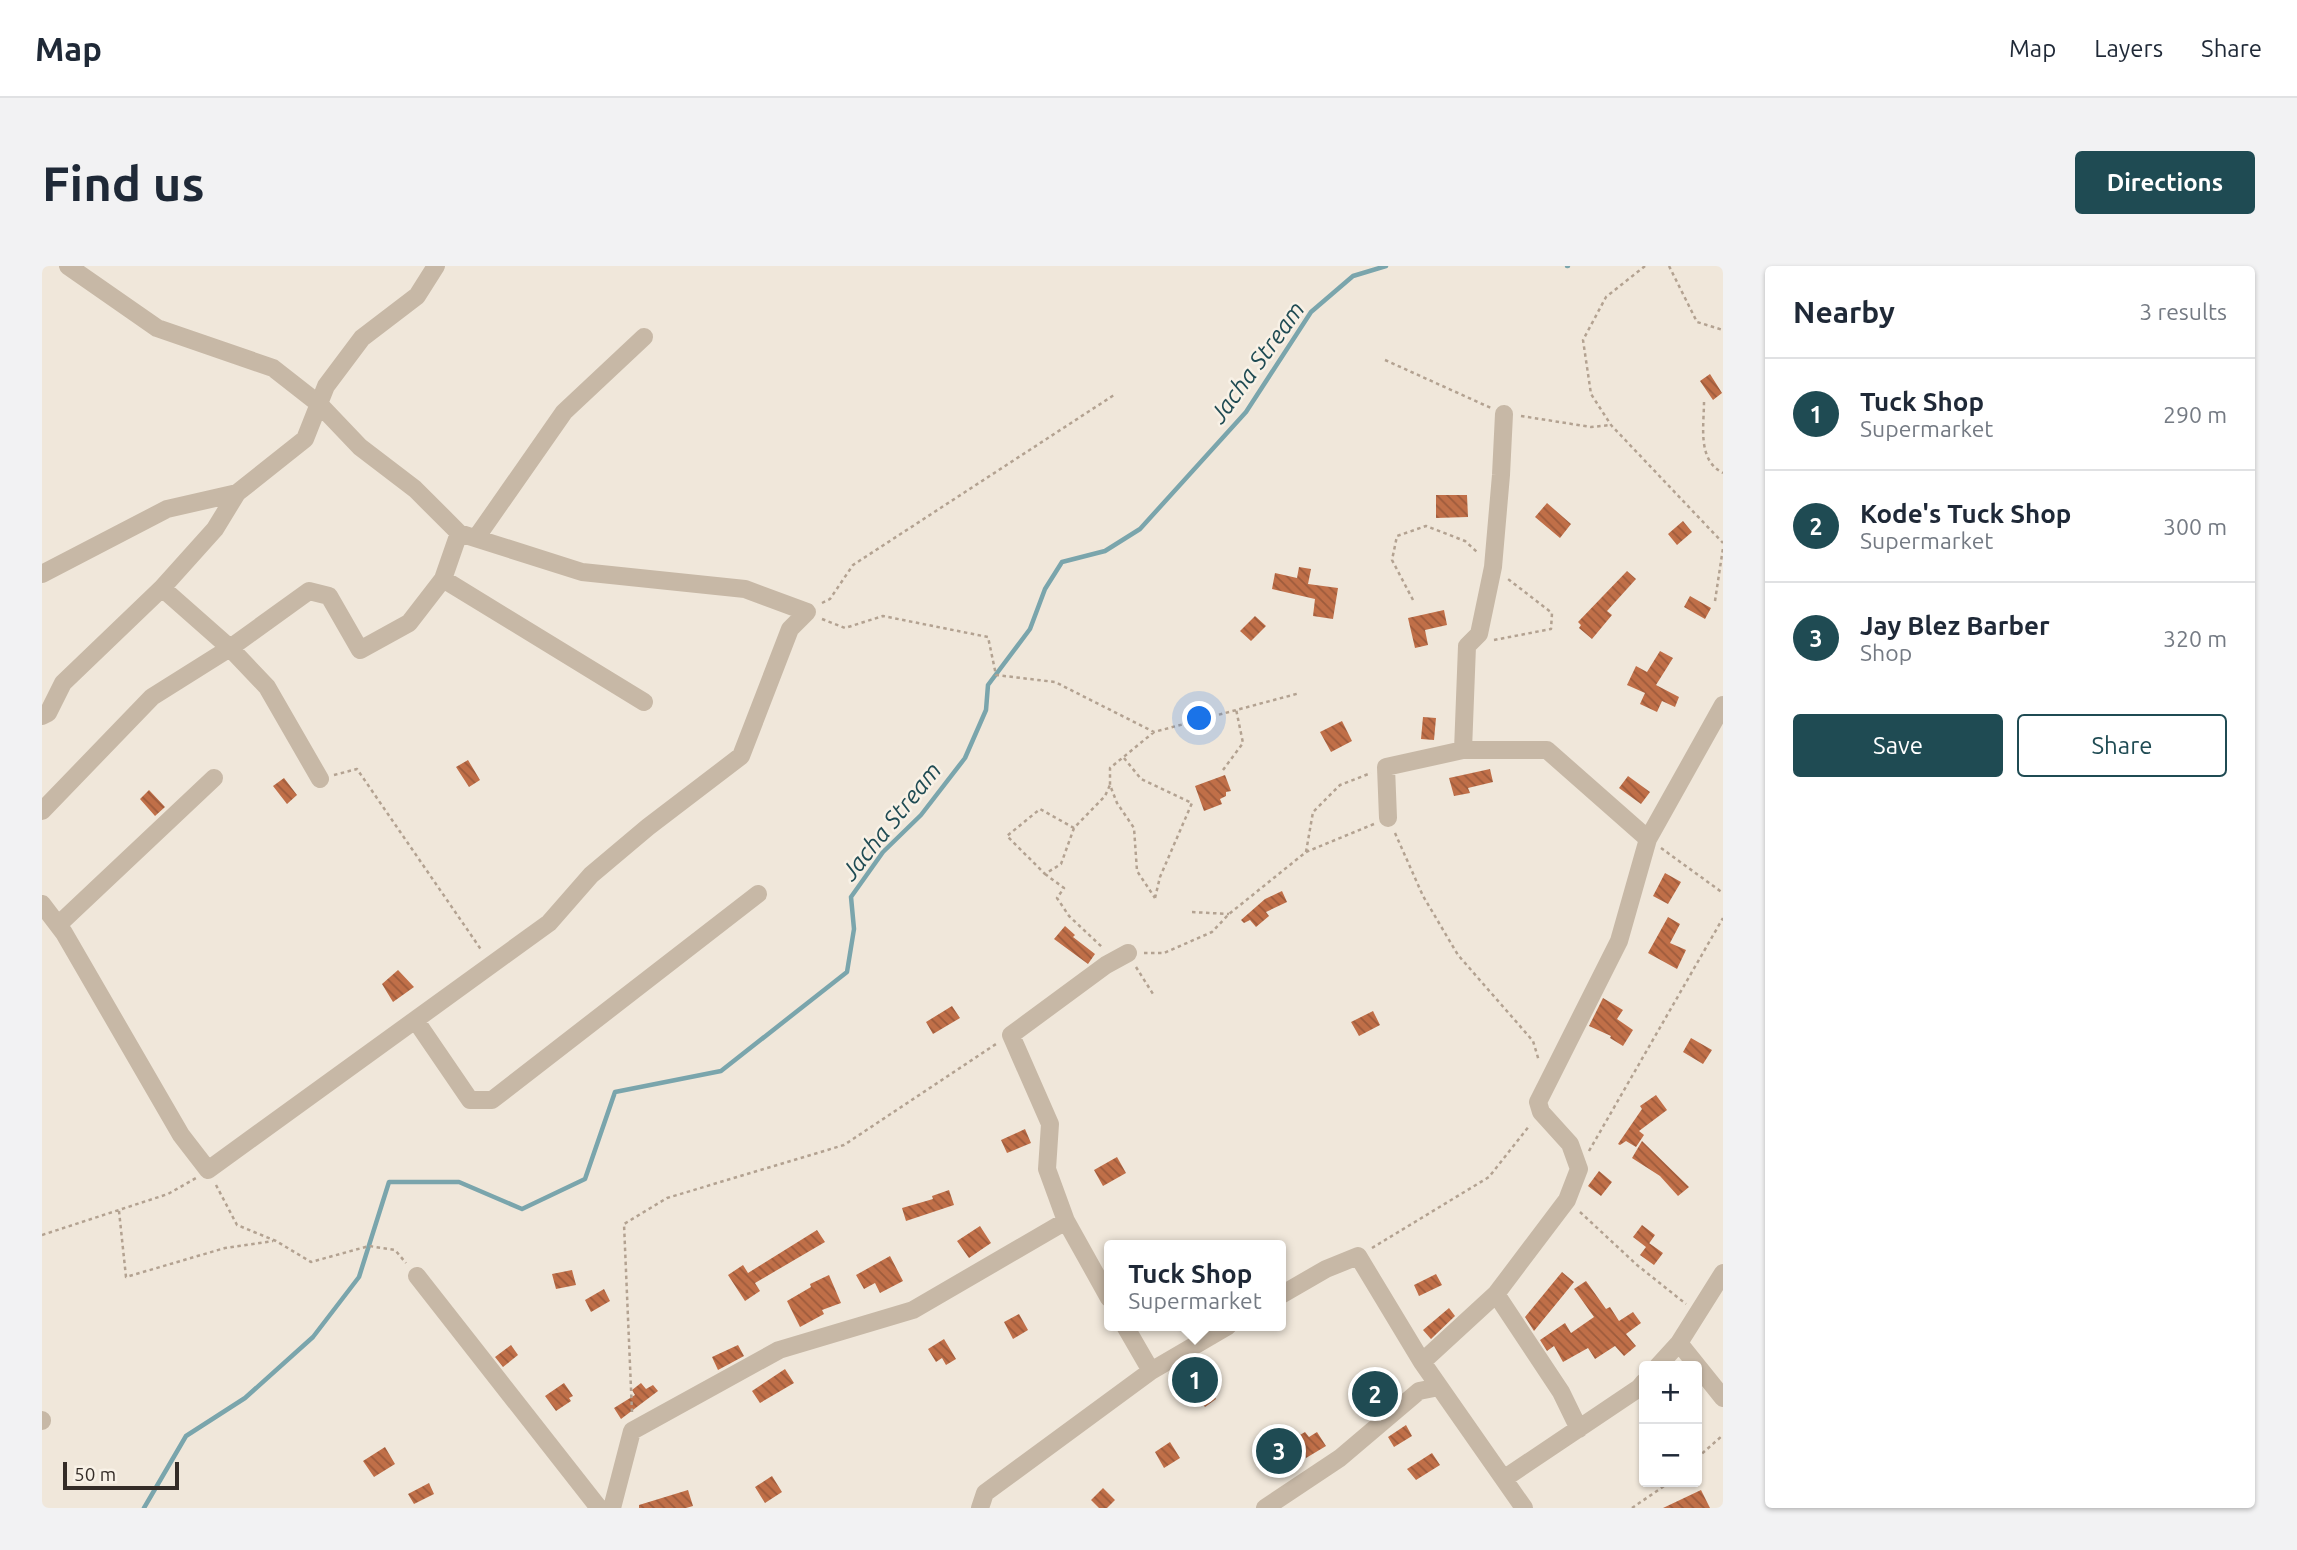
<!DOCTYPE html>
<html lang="en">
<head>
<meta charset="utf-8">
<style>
	:root { --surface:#fff; --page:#f2f2f3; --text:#1f2937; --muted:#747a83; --line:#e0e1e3; --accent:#1f4b53 }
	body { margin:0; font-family:Ubuntu,sans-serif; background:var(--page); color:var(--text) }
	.controls { position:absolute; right:21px; bottom:21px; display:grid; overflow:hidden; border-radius:7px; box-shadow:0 2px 5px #0004 }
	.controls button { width:63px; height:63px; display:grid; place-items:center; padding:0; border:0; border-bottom:2px solid var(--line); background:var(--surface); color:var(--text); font:35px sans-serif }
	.scale { position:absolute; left:21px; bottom:18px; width:116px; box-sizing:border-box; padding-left:7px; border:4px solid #342c27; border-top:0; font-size:19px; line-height:24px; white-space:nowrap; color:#342c27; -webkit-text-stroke:5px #f8f1e6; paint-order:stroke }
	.you { position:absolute; left:1158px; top:453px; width:24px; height:24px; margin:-18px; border:5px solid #fff; border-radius:50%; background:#1a73e8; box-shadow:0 0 0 10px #1a73e833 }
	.badge { display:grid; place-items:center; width:46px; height:46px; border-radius:50%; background:var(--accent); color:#fff; font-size:23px; font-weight:700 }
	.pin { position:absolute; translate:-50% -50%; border:4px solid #fff; box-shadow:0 2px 7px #0006 }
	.popup { position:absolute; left:1062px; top:974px; width:182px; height:91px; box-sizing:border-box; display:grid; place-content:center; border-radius:7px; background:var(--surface); filter:drop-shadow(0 2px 5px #0005); font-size:23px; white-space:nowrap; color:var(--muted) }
	.popup b { font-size:26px; color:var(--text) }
	.popup::after { content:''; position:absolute; left:50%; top:100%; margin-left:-14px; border:14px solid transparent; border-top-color:var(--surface) }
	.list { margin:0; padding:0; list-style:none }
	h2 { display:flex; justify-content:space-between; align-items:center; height:91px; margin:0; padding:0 28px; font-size:30px }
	h2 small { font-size:23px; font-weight:400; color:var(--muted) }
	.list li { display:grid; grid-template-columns:46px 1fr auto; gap:21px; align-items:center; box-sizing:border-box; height:112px; padding:0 28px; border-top:2px solid var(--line) }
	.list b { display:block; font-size:26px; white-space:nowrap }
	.list p { margin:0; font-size:23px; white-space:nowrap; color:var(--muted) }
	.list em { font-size:23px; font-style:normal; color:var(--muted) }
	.actions { display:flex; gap:14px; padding:21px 28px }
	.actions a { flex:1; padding:16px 0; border:2px solid var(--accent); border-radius:7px; text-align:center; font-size:24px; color:var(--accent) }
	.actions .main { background:var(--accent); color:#fff }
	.map { position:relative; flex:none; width:1681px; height:1242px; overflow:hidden; border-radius:7px }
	header { display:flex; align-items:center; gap:42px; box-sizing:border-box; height:98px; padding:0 35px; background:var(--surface); border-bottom:2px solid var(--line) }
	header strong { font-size:33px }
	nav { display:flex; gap:38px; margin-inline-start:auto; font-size:24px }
	.intro { display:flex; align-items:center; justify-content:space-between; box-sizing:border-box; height:168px; padding:0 42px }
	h1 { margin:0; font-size:49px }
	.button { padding:18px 32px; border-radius:7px; background:var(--accent); color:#fff; font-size:24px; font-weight:700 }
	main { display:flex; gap:42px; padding:0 42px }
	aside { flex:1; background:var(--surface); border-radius:7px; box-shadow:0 2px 5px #0004 }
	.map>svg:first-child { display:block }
</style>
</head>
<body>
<header>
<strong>Map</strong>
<nav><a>Map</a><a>Layers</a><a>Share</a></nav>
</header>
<div class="intro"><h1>Find us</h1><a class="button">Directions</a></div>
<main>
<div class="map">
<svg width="1681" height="1242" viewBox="0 0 1681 1242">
	<defs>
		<pattern id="building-back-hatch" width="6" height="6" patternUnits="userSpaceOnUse" patternTransform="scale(1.75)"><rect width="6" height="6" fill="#c06f48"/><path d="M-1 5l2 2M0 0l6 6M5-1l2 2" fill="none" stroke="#9d5b3c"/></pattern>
	</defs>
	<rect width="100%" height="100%" fill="#f0e7da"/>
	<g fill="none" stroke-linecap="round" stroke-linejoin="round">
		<path stroke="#7aa5ac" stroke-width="4.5" d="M1525,0H1526
			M102,1242L144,1170L203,1132L271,1071L317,1011L347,916H417L480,943L543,913L573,826L679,805L805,706L812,663L809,631L841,586L879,549L923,492L944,444L946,419L988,363L1003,323L1020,296L1063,285L1098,263L1204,146L1269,46L1311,10L1344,0"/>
	</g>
	<path fill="url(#building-back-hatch)" d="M1668,108L1680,127L1671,134L1658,115Z
		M1394,229H1425L1426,251L1394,252Z
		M1505,237L1529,258L1518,272L1493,251Z
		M1641,255L1650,266L1635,279L1626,268Z
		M1257,301L1269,303L1266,318L1296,322L1291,353L1271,350L1273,333L1230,323L1233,307L1255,312Z
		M1585,305L1594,313L1565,345L1570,349L1550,373L1537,362L1539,359L1536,356Z
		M1648,330L1669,342L1663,353L1642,341Z
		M1402,344L1405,359L1383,364L1386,379L1373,382L1366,352Z
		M1213,350L1224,360L1209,375L1198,365Z
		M1618,385L1631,392L1614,419L1637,431L1633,441L1620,435L1615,446L1598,438L1603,427L1585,419L1594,400L1605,406Z
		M1381,451L1394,452L1392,474L1379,473Z
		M1300,455L1310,475L1289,486L1278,466Z
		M426,494L438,514L427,521L414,501Z
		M1448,503L1451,516L1426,522L1428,527L1412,530L1407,512Z
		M1183,509L1189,525L1184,526V530L1178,533L1180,538L1162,545L1153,520Z
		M1586,510L1608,526L1599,538L1577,522Z
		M242,512L255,529L245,538L231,520Z
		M107,524L123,541L113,550L98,533Z
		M1623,607L1639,616L1626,638L1611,630Z
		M1240,625L1245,636L1224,646L1227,650L1214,661L1208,654L1202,657L1199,654L1223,633Z
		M1626,651L1638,658L1628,677L1644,684L1635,703L1606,687Z
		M1023,660L1033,669L1031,671L1053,688L1046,698L1012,673Z
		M356,704L372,721L351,736L340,718Z
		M1561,732L1581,744L1575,753L1591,764L1581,780L1568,772L1569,770L1547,760Z
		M910,740L918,752L891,768L884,756Z
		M1331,745L1338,759L1317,770L1309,756Z
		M1649,772L1670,784L1661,798L1641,786Z
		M1614,829L1625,844L1597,865L1602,869L1594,881L1584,875L1578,879L1576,878L1600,843L1598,840Z
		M983,863L989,877L965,887L959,874Z
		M1600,875L1647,921L1636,930L1618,910L1590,892Z
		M1075,891L1084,907L1061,920L1052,904Z
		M1557,905L1570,916L1559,930L1546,920Z
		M907,924L912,939L864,955L860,942L891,933L890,930Z
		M1600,959L1613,969L1606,979L1607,977L1621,987L1612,999L1598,989L1604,981L1591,971Z
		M938,960L949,977L927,992L915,975Z
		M775,964L783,976L713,1017L718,1025L703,1035L686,1009L701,999L706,1007Z
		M848,990L861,1015L838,1027L833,1017L822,1023L814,1009Z
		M530,1004L534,1019L514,1023L510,1008Z
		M1520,1006L1532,1016L1492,1065L1483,1051Z
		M1394,1008L1400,1019L1377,1030L1372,1019Z
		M787,1009L799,1037L780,1044L782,1048L758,1061L745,1035L769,1021L768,1018Z
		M1544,1015L1564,1043L1568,1041L1577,1055L1591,1046L1599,1057L1584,1068L1594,1080L1582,1090L1573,1080L1553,1093L1546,1082L1521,1096L1512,1080L1505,1085L1498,1074L1523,1057L1529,1067L1552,1051L1532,1023Z
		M562,1023L568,1035L549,1046L543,1034Z
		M1407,1042L1413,1050L1389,1073L1381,1064Z
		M977,1048L986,1064L971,1073L962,1056Z
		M902,1073L914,1093L904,1099L900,1092L894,1096L886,1083Z
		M469,1079L476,1089L461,1101L453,1091Z
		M696,1079L702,1090L676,1104L670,1091Z
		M743,1103L752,1117L718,1137L710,1125Z
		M1158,1107L1174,1133L1163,1141L1144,1115Z
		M522,1117L531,1130L527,1132L529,1135L514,1145L503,1130Z
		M599,1117L604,1123L611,1119L616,1125L579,1153L572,1142L593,1129L590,1124Z
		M1335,1118L1345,1130L1330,1143L1320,1131Z
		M1364,1159L1370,1170L1352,1181L1346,1171Z
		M1263,1166L1267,1171L1275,1166L1284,1180L1264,1192L1263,1187L1238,1196L1234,1183Z
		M1128,1176L1138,1192L1122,1202L1113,1186Z
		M343,1181L353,1198L332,1211L321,1195Z
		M1390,1187L1398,1199L1374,1214L1365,1203Z
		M730,1210L740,1226L723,1237L713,1221Z
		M387,1217L392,1228L372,1238L366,1228Z
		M1061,1222L1073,1234L1065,1242H1057L1049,1234Z
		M646,1224L651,1240L644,1242H597V1239Z
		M1659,1224L1668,1242H1621Z"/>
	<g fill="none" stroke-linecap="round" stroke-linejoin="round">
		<path stroke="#b3a291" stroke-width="2.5" stroke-dasharray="3.5 3.5" stroke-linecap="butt" d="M1603,0L1564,31L1541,74L1549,128L1569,159L1681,277
			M1627,0L1655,56L1681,64
			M1343,94L1449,142
			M1662,136C1662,160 1655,194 1681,207
			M1479,150L1549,161L1569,159
			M1371,334L1350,294L1355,270L1384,260L1423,275L1435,286
			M1673,335L1681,282
			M780,337L788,333L811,299L1072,129
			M780,353L803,362L841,350L946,371L954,409L1013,416L1112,466L1258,427
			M1452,374L1509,363L1510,347L1466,313
			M1112,466L1068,502V519L1075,537L1092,562L1095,605L1113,632
			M1082,492L1099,513L1150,537L1118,611L1113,632
			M1181,504L1201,477L1194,443
			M292,509L315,503L440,685
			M1032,562L1019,598L1003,608L965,570L998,543L1032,562L1063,530L1068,519
			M1353,567L1381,630L1416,689L1491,775L1497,795
			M1619,582L1681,627
			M1264,586L1271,546L1298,519L1329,507
			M1003,608L1022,622L1015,632L1027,650L1061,682
			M1150,646L1187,648
			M1102,687H1122L1170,666L1187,648L1264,586L1332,558
			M1094,701L1111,728
			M1547,885L1681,652
			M174,919L195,959L234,975L269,996L327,980L353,984L364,997
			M77,945L84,1011L183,982L231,975
			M1538,946L1595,999L1644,1038
			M0,969L126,928L154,912
			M1330,982L1447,911L1488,859
			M590,1146L582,958L625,932L802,879L954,778
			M1655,1192L1681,1169
			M1590,1242L1628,1216"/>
		<path stroke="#c7b8a6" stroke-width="18" d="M417,267L401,313L602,436
			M434,272L522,146L602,71
			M0,308L125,243L195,227L263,173L284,120L320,72L375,30L394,0
			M120,322L188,382L225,421L278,513
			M0,450L6,447L21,417L120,322L173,263L195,227
			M1421,484L1425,380L1437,368L1451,301L1459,209L1462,148
			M0,545L110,431L188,382L267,325L287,330L318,384L367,357L401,313
			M1346,552L1344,501L1421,484H1505L1606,573
			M0,638L22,667L139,869L166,904L507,657L549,609L606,561L699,490L748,363L765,346L703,323L540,306L417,267L373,223L318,181L277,138L231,102L115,62L26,0
			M16,659L172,512
			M374,755L428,834H450L716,628
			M375,1010L557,1242
			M1454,1028L1519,1126L1537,1163
			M1239,1029L1284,1003L1316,990L1380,1096L1482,1242
			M1067,1032L1024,955L1005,903L1008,858L969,769L1064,699L1086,687
			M1083,1060L1109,1105
			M1637,1077L1681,1132
			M1380,1096L1454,1028L1525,934L1537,903L1528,878L1499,846L1496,836L1577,675L1606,573L1681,439
			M1616,1100L1637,1077L1681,1007
			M0,1154V1155
			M1463,1212L1597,1122L1602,1116
			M570,1242L590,1165L737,1084L871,1044L1024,955
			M938,1242L943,1227L1109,1105L1186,1060
			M1223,1242L1298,1192L1377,1125L1397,1121"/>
	</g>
	<g text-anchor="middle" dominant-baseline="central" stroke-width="5" stroke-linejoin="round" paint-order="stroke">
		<g font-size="24" font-style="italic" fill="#1f4b53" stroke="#f8f1e6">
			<text transform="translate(1215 96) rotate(-54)">Jacha Stream</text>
			<text transform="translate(849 555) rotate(-51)">Jacha Stream</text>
		</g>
	</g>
</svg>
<div class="controls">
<button>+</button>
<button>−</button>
</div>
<div class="scale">50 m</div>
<div class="you"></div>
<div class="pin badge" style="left:1153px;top:1114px">1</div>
<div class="popup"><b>Tuck Shop</b>Supermarket</div>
<div class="pin badge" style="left:1333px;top:1128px">2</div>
<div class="pin badge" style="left:1237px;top:1185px">3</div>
</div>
<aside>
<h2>Nearby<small>3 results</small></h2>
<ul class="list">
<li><span class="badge">1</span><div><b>Tuck Shop</b><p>Supermarket</p></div><em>290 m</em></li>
<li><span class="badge">2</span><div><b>Kode's Tuck Shop</b><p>Supermarket</p></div><em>300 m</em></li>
<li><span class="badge">3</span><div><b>Jay Blez Barber</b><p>Shop</p></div><em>320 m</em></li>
</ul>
<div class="actions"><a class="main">Save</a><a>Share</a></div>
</aside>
</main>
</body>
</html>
